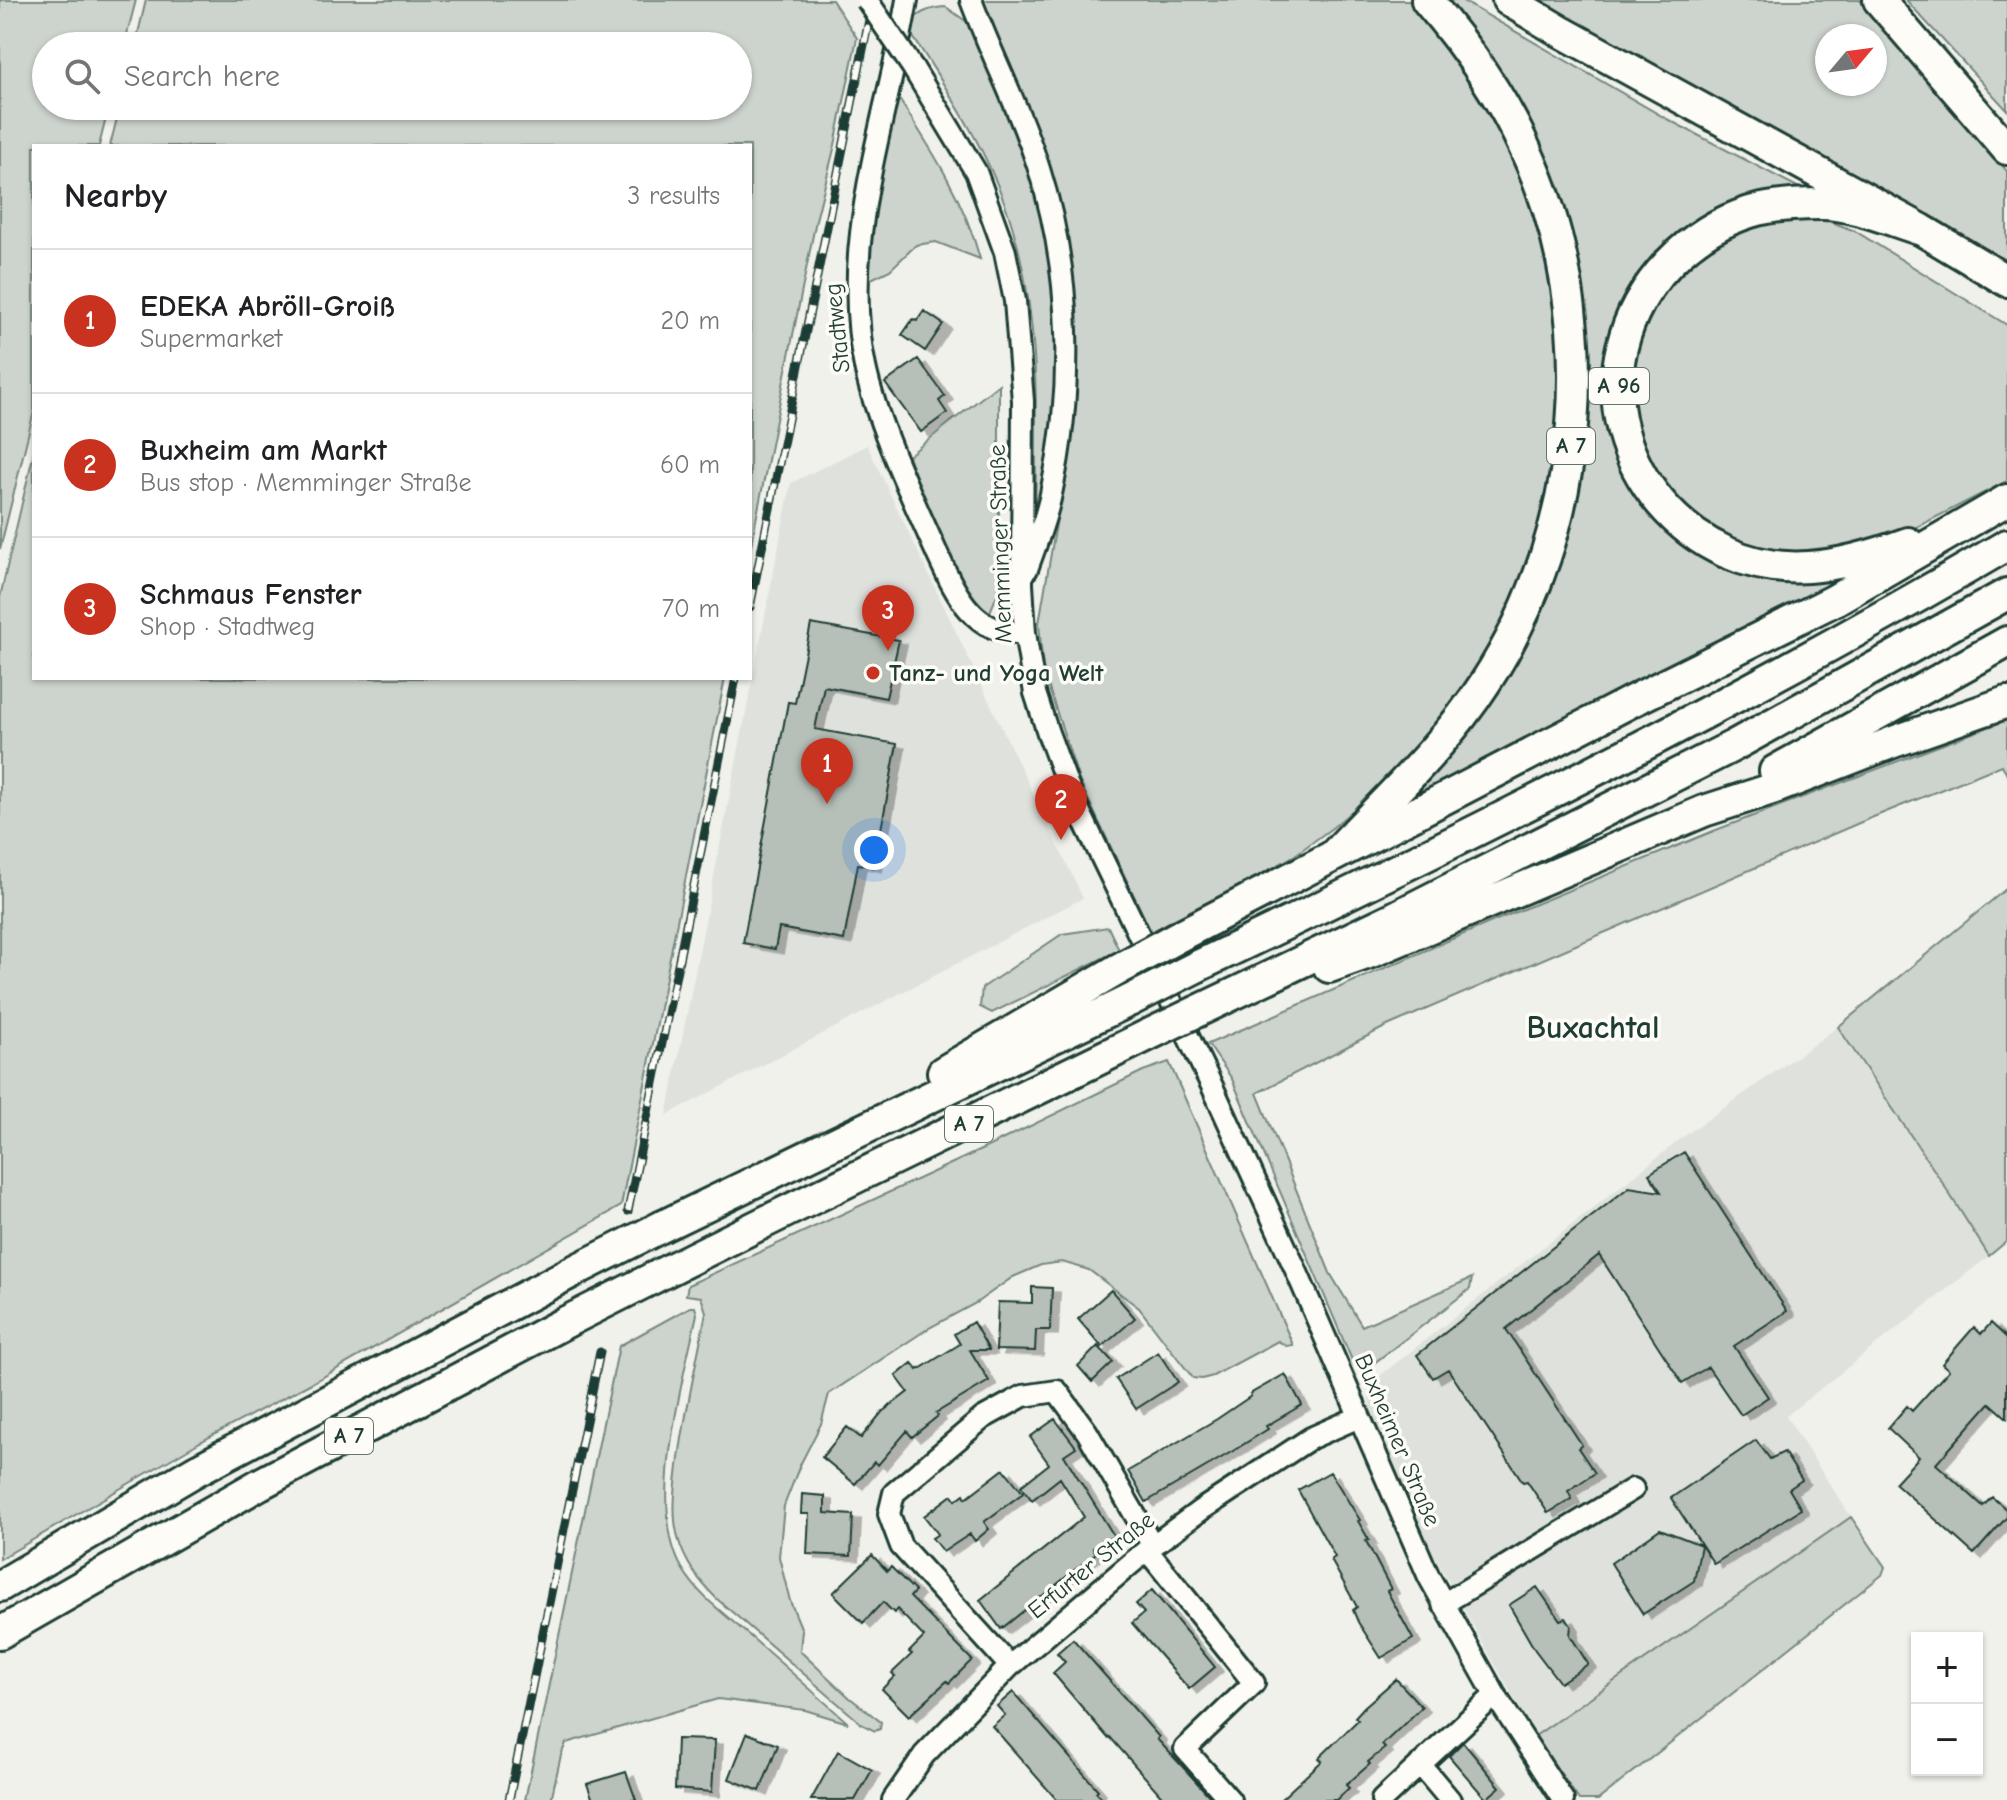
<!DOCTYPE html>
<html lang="en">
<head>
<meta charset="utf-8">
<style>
	:root { --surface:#fff; --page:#f2f2f2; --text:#202124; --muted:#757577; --line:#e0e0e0; --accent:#c8321e }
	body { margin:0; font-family:"Comic Neue",sans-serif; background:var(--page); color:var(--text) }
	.controls { position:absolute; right:24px; bottom:24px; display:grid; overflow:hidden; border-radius:0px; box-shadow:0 2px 6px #0004 }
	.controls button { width:72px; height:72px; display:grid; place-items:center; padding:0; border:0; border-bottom:2px solid var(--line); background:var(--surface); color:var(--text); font:40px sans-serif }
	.compass { position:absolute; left:1815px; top:24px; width:72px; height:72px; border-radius:50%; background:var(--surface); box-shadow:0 2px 6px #0004; rotate:61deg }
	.you { position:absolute; left:874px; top:850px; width:28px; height:28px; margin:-20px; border:6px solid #fff; border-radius:50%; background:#1a73e8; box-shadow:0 0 0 12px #1a73e833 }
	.badge { display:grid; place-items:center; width:52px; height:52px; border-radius:50%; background:var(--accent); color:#fff; font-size:26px; font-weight:700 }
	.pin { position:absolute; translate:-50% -66px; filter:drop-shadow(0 2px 4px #0008) }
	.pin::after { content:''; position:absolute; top:42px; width:28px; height:24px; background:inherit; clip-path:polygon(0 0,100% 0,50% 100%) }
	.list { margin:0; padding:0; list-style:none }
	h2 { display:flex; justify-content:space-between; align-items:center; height:104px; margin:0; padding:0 32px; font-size:34px }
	h2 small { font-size:26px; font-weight:400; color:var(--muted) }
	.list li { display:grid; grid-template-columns:52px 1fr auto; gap:24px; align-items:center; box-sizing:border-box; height:144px; padding:0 32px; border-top:2px solid var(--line) }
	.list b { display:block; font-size:30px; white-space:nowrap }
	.list p { margin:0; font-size:26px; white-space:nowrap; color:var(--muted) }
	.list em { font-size:26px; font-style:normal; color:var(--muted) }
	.icon { flex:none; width:44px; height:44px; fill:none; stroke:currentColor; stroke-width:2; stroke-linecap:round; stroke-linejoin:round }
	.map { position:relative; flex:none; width:2007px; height:1800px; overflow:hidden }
	.search { position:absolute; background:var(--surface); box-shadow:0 2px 6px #0004; left:32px; top:32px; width:720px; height:88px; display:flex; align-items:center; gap:20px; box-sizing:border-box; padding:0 28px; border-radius:44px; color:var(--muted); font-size:30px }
	.panel { position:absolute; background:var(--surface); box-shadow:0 2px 6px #0004; left:32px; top:144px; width:720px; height:536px; border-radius:0px }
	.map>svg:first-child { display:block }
</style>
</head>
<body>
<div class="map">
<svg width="2007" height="1800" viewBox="0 0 2007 1800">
	<defs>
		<filter id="shadow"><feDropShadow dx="8" dy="4.5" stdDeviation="0" flood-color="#0004"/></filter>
	</defs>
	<rect width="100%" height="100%" fill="#f0f1eb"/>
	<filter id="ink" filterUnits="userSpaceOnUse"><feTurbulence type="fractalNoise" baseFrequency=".0125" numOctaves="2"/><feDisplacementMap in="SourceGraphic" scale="16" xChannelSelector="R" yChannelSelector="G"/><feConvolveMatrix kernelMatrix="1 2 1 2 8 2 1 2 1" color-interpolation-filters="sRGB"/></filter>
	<g filter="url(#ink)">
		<path fill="#dfe2dc" d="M867,445L1083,898L667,1115L791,483Z
			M1838,1027L1938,1176L1989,1256L1786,1416L1851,1517L1535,1736L1434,1556L1370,1414L1369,1391L1377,1378L1687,1134Z"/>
		<path fill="#cdd3cd" stroke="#768880" stroke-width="2" fill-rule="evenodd" d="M0,0H136L124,46H46V106H109L99,146H34V411L0,549Z
			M146,0H832L857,38L835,145L816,220L750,550V146H110L120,106H738V46H135Z
			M979,0H1408L1483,96L1505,139L1541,233L1558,318L1560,431L1539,535L1510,610L1483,659L1435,730L1383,785L1332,828L1295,855L1154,938L1079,780L1043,670L1039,623L1072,431L1075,394L1076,344L1072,297Z
			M1441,0H1461L1667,119L1809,193L1699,219L1655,252L1640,272L1622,305L1621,465L1636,494L1656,521L1701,556L1728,569L1755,576L1787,581L1827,580L1831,585L1400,808L1529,626L1581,302Z
			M1533,0H1860L2007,171V262ZM1827,36H1875V84H1827Z
			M1906,0H2007V110Z
			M946,7L967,22L975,37C996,88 1022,138 1037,191C1069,302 1058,419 1035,530C1036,429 1042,328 1013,229C992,155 947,89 906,26C918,13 928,8 946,7Z
			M897,96C930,147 964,198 980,259L936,242L916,245L890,270L865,282L873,209Z
			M1802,217L1829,221L1855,231L2007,325V481L1907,532L1863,547L1788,555L1747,548L1709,531L1657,477L1639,439L1632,402L1633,363L1642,325L1678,269L1734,231L1768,221Z
			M999,384V572L997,595L988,617L965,591L935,527L908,456Z
			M34,452V678H725L621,1206L321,1378L200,1442L0,1559V597Z
			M2007,720V774L2002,765L1866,820L1385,1027L1257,1093L1330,1273L1362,1326L1472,1278L1470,1289L1365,1370L1354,1365L1232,1079L1208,1044L1494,921L1716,830Z
			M2007,888V1241L1989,1256L1938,1176L1838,1027Z
			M1108,927L1119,950L992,1013L980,1007L982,988L1062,934Z
			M1169,1062L1293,1345L1286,1346L1278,1341L1213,1376L1202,1379L1193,1378L1139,1308L1089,1270L1062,1262L1041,1265L1013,1277L976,1303L929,1328L829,1394L821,1424L800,1465L784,1506L779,1557L790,1601L802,1630L800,1651L850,1698L881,1722L880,1729L875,1731L863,1725L717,1599C699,1581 685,1563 678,1538C671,1511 676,1485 679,1458C686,1408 697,1360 706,1312L701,1297L686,1295L688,1285L983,1149L1143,1071Z
			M690,1307H695L697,1314C683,1379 647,1508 682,1568C699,1597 726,1615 751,1637C783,1665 816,1694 848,1723L805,1710L718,1699L566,1743L561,1755L551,1800H525L619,1346Z
			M1851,1517L1885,1567L1882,1575L1598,1800H1579L1535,1736Z"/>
		<path fill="#b6bfb8" stroke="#1f3d34" stroke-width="2" filter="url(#shadow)" d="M924,311L943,324L925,351L902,335L913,319L917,321Z
			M918,359L945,396L939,401L947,413L921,432L885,383Z
			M811,624L899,640L886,698L824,686L815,729L897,744L874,867L858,864L844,940L779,928L775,949L743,943L788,702L795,703Z
			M1684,1152L1787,1311L1734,1346L1768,1397L1741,1415L1708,1367L1682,1383L1599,1255L1506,1329L1582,1445L1578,1448L1595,1473L1568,1491L1572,1499L1548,1513L1527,1481L1523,1482L1448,1369L1433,1378L1417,1355L1629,1187L1661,1192L1649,1174Z
			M1032,1287L1052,1288L1050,1330H1036L1035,1351L996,1350L998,1302L1032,1303Z
			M1111,1290L1135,1318L1102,1347L1078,1319Z
			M973,1322L989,1350H970L989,1381L936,1413L938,1416L912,1437L907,1431L878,1465L874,1462L855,1484L822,1457L847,1427L861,1438L882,1412L908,1392L896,1376L912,1363L918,1370L960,1344L954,1334Z
			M1991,1323L2007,1338V1418L1990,1403L1936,1464L1983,1506L1992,1497L2007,1510V1517L1974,1554L1895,1483L1919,1457L1888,1428L1907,1406L1912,1411L1949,1370L1942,1364L1974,1327L1981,1334Z
			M1098,1346L1113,1362L1092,1382L1078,1366Z
			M1158,1352L1178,1382L1136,1409L1116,1379Z
			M1285,1374L1302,1405L1266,1426L1268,1429L1233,1451L1146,1502L1128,1471L1217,1419L1251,1396L1250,1394Z
			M1055,1419L1076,1447L1064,1455L1114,1536L1093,1548L1096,1553L1001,1629L980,1600L1084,1517L1060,1478L1032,1500L1021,1486L1049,1464L1030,1437Z
			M1756,1440L1770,1459L1784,1452L1802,1480L1789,1489L1801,1509L1714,1564L1671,1498Z
			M1004,1469L1023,1493L984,1522L989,1529L975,1541L970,1534L943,1552L932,1538L938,1534L924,1516L952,1495L956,1500L964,1494L966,1498Z
			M1330,1472L1360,1520L1358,1521L1369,1540L1366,1541L1391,1589L1387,1591L1413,1639L1381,1658L1358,1622L1353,1610L1357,1607L1331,1560L1335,1557L1298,1490Z
			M802,1494L825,1496V1513L853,1515L851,1556L807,1554L809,1514H801Z
			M1660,1529L1701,1545L1694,1581L1643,1614L1611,1563Z
			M872,1555L887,1571L891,1567L915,1591L910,1597L972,1660L949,1683L947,1681L909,1716L882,1689L895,1676L892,1673L912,1654L909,1652L924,1637L897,1609L894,1613L883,1602L863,1623L833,1593Z
			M1537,1587L1560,1620L1566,1618L1571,1626L1570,1635L1588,1664L1560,1683L1535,1650L1509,1605Z
			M1152,1590L1215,1667L1189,1689L1132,1623L1144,1613L1136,1604Z
			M1073,1639L1159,1737L1157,1739L1213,1800H1165L1110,1737L1108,1738L1053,1673L1065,1662L1057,1653Z
			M1396,1679L1422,1707L1382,1745L1385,1748L1368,1762L1370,1764L1346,1785L1349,1788L1336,1800H1280L1322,1761L1319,1758L1358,1720L1355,1717L1364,1707Z
			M1013,1692L1098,1790L1096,1792L1103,1800H1057L992,1726L1005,1715L997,1706Z
			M747,1733L778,1745L760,1791L729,1779Z
			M677,1739L715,1740L712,1792L675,1789Z
			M1463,1742L1500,1787L1486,1799L1449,1756Z
			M838,1751L872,1770L867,1779L855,1800H811Z
			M626,1772L636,1800H593L587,1784Z"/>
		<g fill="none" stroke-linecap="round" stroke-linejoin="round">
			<g stroke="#1f3d34" stroke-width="26">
				<path id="minor" d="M907,0C887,120 839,244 865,367C877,424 911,495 935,549C954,590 972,636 1025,633
					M971,0C992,57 1021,111 1039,169C1072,273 1074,388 1051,494C1046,519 1036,544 1027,569
					M913,68L976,172L1005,252L1015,301L1023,401L1022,584L1025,633L1035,693L1048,733L1070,792L1212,1086L1295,1268L1429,1577L1495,1695L1563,1800
					M1147,1550L1254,1683L1185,1749L1230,1800
					M1443,1604L1633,1489
					M1010,1666L901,1546L889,1514L894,1493L983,1418L1023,1396L1057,1391L1087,1432L1153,1546
					M1420,1764L1450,1800
					M893,1800L924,1755L1010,1666L1147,1550L1201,1510L1311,1438L1359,1417
					M1382,1800L1495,1695"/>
			</g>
			<g stroke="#1f3d34" stroke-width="36">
				<path id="highway" d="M1508,0L1560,31L1922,230L2007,281
					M1879,0L2007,149
					M1908,543C1875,555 1842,565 1808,567C1691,575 1594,461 1622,347C1637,284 1689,231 1750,212C1772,205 1800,204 1822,204C1853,204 1893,221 1922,230
					M1775,771L2007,642
					M1334,855C1385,800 1444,747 1485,683C1586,528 1603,319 1526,151C1502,96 1466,46 1427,0
					M1181,935L1634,700L1833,601L2007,500
					M1198,966C1472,835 1745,699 2007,545
					M1329,967L1374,951L1704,811L1775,788L1896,741L2007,702
					M1198,1011L1395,917L1733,746L2007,594
					M943,1072L1117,970
					M663,1226L1131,1000
					M655,1277C818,1194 984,1116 1148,1035
					M0,1586L195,1471L572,1272
					M0,1633L260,1484L566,1322"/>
			</g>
			<use href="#minor" stroke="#fdfcf7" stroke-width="20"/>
			<use href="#highway" stroke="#fdfcf7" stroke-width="30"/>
			<g stroke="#1f3d34" stroke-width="9">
				<path id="rail" d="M750,607L873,0
					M628,1211L736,678
					M509,1800L600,1352"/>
			</g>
			<use href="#rail" stroke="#fdfcf7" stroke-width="6" stroke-dasharray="18" stroke-linecap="butt"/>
			<g stroke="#1f3d34" stroke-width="26" stroke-linecap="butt">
				<path id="minor-bridge" d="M867,0L913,68"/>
			</g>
			<g stroke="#1f3d34" stroke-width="36" stroke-linecap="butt">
				<path id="highway-bridge" d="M1117,970L1181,935
					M1131,1000L1198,966
					M1148,1035L1198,1011
					M572,1272L663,1226
					M566,1322L655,1277"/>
			</g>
			<use href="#minor-bridge" stroke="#fdfcf7" stroke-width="20"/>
			<use href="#highway-bridge" stroke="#fdfcf7" stroke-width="30"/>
		</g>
	</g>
	<circle fill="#c8321e" stroke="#fdfcf7" stroke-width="3" cx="873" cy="673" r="8"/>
	<g text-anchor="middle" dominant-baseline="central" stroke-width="7" stroke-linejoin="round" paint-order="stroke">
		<g fill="#fdfcf7" stroke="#62766e" stroke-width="2">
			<rect x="1589" y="368" width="60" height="36" rx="6"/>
			<rect x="1547" y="428" width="48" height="36" rx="6"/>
			<rect x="945" y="1106" width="48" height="36" rx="6"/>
			<rect x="325" y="1418" width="48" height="36" rx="6"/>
		</g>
		<g font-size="22" font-weight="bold" fill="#1f3d34">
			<text x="1619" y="386">A 96</text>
			<text x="1571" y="446">A 7</text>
			<text x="969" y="1124">A 7</text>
			<text x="349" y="1436">A 7</text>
		</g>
		<g font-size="24" fill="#1f3d34" stroke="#fdfcf7">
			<text transform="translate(837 328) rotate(-96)">Stadtweg</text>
			<text transform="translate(1000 544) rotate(-92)">Memminger Straße</text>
			<text transform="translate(1398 1440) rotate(67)">Buxheimer Straße</text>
			<text transform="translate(1091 1565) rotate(-39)">Erfurter Straße</text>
		</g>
		<g font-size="24" font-weight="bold" fill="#1f3d34" stroke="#fdfcf7" text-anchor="start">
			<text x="889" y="673">Tanz- und Yoga Welt</text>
		</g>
		<g font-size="32" font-weight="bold" fill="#1f3d34" stroke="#fdfcf7">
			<text x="1593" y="1027">Buxachtal</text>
		</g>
	</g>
</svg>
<div class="controls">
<button>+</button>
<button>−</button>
</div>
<svg class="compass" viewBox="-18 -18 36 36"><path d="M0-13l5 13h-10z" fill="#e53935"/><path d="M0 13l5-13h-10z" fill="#757577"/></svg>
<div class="you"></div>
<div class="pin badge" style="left:827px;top:804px">1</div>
<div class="pin badge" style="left:1061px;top:840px">2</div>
<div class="pin badge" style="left:888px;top:651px">3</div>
<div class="search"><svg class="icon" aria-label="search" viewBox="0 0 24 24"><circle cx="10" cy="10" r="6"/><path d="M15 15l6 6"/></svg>Search here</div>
<section class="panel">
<h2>Nearby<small>3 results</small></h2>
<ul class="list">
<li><span class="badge">1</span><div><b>EDEKA Abröll-Groiß</b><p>Supermarket</p></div><em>20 m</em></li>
<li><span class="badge">2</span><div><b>Buxheim am Markt</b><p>Bus stop · Memminger Straße</p></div><em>60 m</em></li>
<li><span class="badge">3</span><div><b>Schmaus Fenster</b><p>Shop · Stadtweg</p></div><em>70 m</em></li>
</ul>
</section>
</div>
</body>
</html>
